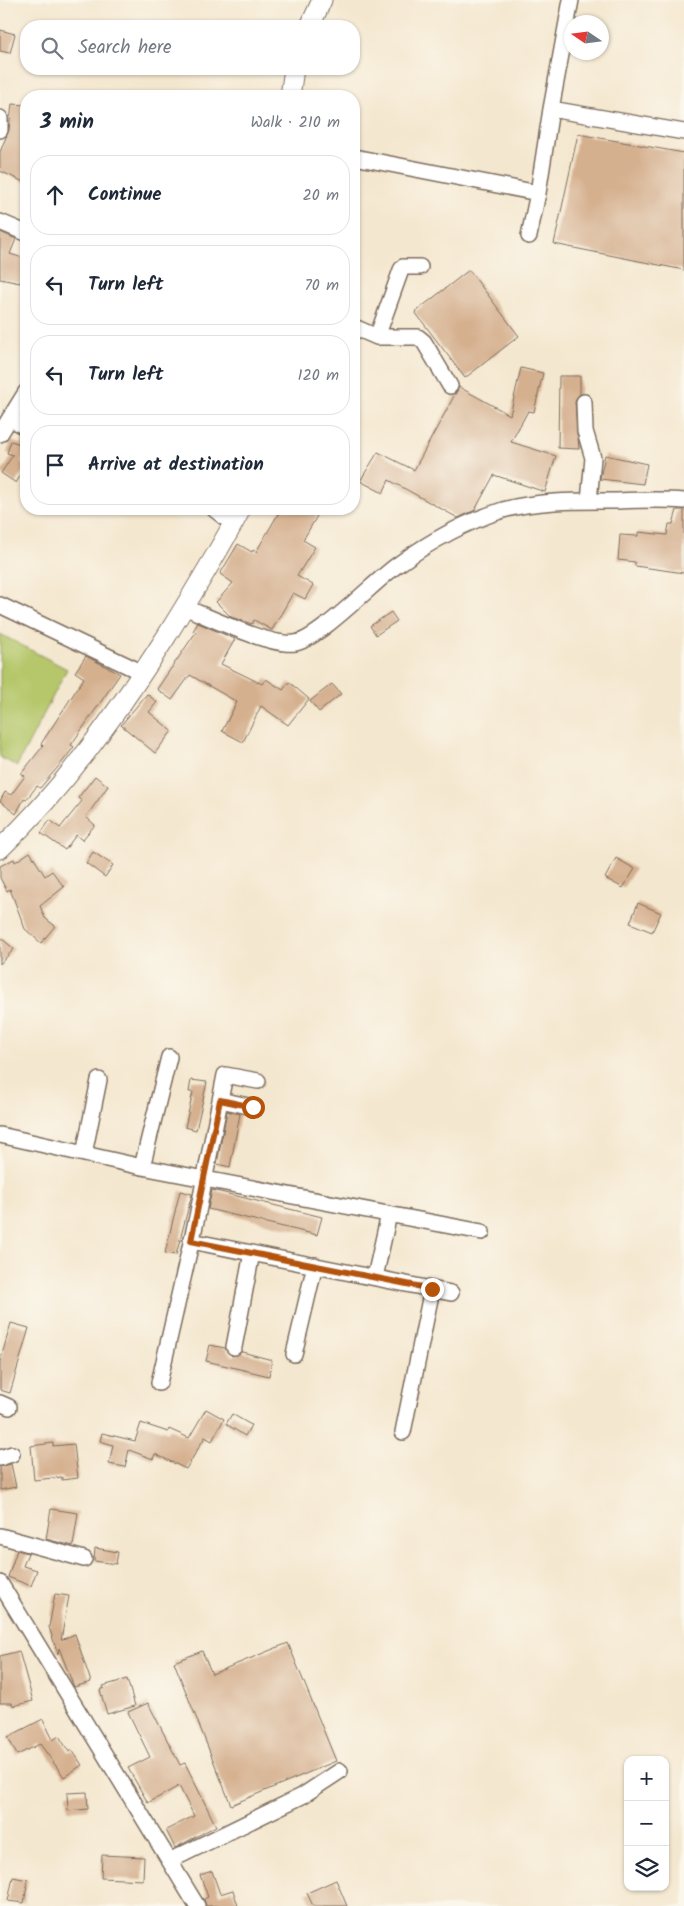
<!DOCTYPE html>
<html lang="en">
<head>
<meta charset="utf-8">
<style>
	:root { --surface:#fff; --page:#f2f2f3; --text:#1f2937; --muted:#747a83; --line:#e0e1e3 }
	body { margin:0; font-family:Kalam,sans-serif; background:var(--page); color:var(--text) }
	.controls { position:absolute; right:15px; bottom:15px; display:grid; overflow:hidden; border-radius:10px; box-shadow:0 1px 4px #0004 }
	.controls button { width:45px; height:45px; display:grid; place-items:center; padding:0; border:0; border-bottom:1px solid var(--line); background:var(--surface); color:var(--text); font:25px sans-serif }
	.compass { position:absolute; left:564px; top:15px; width:45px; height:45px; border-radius:50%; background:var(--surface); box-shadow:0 1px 4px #0004; rotate:283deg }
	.stop { position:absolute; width:15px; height:15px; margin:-11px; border:4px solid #b45309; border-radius:50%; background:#fff }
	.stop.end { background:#b45309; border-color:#fff; box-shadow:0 1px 5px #0008 }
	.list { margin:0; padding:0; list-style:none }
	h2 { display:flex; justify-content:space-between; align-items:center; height:65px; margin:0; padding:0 20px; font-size:21px }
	h2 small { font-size:16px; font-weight:400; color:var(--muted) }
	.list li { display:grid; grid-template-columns:32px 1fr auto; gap:15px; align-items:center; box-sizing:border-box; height:80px; margin:0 10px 10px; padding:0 10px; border:1px solid var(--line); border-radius:20px }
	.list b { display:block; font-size:19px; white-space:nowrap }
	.list em { font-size:16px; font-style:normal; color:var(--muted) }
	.icon { flex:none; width:28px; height:28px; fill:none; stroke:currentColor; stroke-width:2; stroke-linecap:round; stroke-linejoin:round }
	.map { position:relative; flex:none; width:684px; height:1906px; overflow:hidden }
	.search { position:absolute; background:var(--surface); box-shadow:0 1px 4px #0004; left:20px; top:20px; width:340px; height:55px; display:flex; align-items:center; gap:12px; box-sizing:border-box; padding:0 18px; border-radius:20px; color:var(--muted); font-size:19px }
	.panel { position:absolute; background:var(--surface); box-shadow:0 1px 4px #0004; left:20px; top:90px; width:340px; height:425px; border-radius:20px }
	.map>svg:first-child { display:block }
</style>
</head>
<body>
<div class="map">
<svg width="684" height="1906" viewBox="0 0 684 1906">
	<rect width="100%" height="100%" fill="#fbf7ec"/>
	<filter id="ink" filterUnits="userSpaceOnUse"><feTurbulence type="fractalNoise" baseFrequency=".02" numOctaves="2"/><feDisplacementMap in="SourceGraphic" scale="10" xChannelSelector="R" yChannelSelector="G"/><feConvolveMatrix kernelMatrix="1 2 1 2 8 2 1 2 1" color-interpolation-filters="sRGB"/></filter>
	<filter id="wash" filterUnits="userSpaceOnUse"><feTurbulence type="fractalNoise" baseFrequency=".0096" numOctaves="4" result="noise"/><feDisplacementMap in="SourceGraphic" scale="20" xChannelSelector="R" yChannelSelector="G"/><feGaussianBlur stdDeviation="1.12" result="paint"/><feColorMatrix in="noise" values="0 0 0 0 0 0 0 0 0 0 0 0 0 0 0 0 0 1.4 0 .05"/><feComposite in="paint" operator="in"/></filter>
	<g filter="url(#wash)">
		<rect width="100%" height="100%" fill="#f4e7cf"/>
		<path fill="#b5c76a" stroke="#787844" d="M0,634L67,669L17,766L0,757Z"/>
		<g id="blocks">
			<path fill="#d5b08f" d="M0,30L15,34L10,53L0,51Z
				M12,104L26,105V183L0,171V152L9,130Z
				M578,134L684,153V270L554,244Z
				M0,232L16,239L10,254L26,259L20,283L0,279Z
				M469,270L519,336L465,378L415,312Z
				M521,368L543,373L534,412L528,411L511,442L556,456L545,492L494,475L475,510L458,518L389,480L383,493L360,481L378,452L414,470L459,387L510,415Z
				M559,376H580V394L575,402L579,449L558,448Z
				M25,437L26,447L21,462L26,466L16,483L1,473L13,455L7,453L11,441L20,444Z
				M605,455L647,464L643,484L600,479Z
				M281,509H305L317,516L303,540L315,547L297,576L313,585L305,599L293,593L272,630L254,620L252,624L231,617L216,602L233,583L220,574L238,544L252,552L253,550L256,552Z
				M677,510H684V573L635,566V562L618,560L620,535L638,536V532L667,535L669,524H673Z
				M391,612L397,621L376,635L370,626Z
				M198,623L235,639L221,664L262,684L266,679L283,690L289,682L309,699L288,725L261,706L243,742L222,731L237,702L190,675L172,700L157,689L196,632L193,631Z
				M86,656L120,674L71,745L74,747L64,760L40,788L37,786L26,800L24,799L16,814L0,801L5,792L11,795L25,776L21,774L43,746L41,744L84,678L75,672Z
				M332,684L341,694L319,712L310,701Z
				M147,694L157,702L149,712L172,731L155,753L121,725Z
				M95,776L108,786L86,817L95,825L82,840L76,835L65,850L41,833L50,820L60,828L82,801L78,798Z
				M30,852L45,876L52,871L64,887L40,906L45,918L55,926L41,943L25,929L10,889L7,891L0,878V866L14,859L15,862Z
				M93,852L113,865L105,877L86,863Z
				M616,858L635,869L623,888L605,878Z
				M638,903L661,913L652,932L630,923Z
				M0,937L14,949L0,964Z
				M191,1080L207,1082L196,1130L185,1127L193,1092H189Z
				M227,1111L240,1114L230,1167L217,1164Z
				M212,1190L322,1217L317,1235L208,1209Z
				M180,1191L192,1194L176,1255L165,1253Z
				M11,1323L29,1328L10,1393L0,1390V1362Z
				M210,1345L225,1348L232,1356L242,1352L272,1360L269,1376L206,1361Z
				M206,1409L224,1419L212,1441L205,1437L186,1469L155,1454L153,1459L129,1450L125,1467L109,1464L113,1445L100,1441L102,1433L135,1441L141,1423L168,1432L169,1429L189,1438Z
				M232,1414L251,1425L245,1436L226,1424Z
				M53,1443V1446L74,1444L78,1478L62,1480V1477L34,1480L31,1446Z
				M11,1464L16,1487L0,1490V1467Z
				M51,1509L78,1513L73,1546L46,1539Z
				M95,1548L118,1552L116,1564L94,1561Z
				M17,1550L28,1553L23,1566L37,1570L31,1586L8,1577Z
				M55,1594L69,1596L61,1640L75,1634L91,1682L74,1687L59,1648L58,1654L49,1627Z
				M288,1643L336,1761L231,1805L174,1662L202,1651L212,1674Z
				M19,1651L33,1701L13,1706L12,1703H0V1656Z
				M127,1679L135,1706L107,1714L100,1690L104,1688L103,1686Z
				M148,1703L180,1765L185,1763L216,1826L175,1848L166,1830L194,1816L179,1786L148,1803L128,1768L150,1757L128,1712Z
				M43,1719L53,1740L59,1736L69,1752L72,1750L82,1765L64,1777L40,1744L17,1755L8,1737Z
				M87,1792L88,1809L68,1811L67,1793Z
				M102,1855L144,1857L143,1880L101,1878Z
				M212,1871L220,1894L233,1890L238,1906H206L204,1899L208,1897L200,1875Z
				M13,1877L28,1880L24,1903L8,1901Z
				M336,1880L347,1906H313L307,1893Z"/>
		</g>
	</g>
	<g filter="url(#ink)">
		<use href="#blocks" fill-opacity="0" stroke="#7c6c5c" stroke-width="1"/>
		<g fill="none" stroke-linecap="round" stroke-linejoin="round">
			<g stroke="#7c6c5c" stroke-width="18">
				<path id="minor" d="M551,109L571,0
					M0,118V130
					M354,157L538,193L551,109L684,132
					M0,222L26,233
					M529,236L538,193
					M354,327L377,337H418L424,342L450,386
					M377,337L401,270L403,267H420
					M584,402L585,431L593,458L589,501
					M10,418L26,428
					M0,434L26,392
					M214,509L233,524
					M0,605L143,673
					M184,607C209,617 271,647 295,643C318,640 374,582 396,566C429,542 465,522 503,510C539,500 579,501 616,501C639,500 661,499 684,501
					M220,1100L253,1107
					M0,1135L142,1167L482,1232
					M84,1154L99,1080
					M142,1167L169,1057
					M191,1241L451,1293
					M375,1277L389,1214
					M234,1347L252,1253
					M294,1354L315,1265
					M159,1383L197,1217L225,1075L258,1081
					M0,1403L9,1407
					M403,1432L432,1289
					M0,1458L12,1454
					M0,1536L84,1559
					M0,1583L197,1906
					M171,1860L302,1796L340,1771"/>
			</g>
			<g stroke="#7c6c5c" stroke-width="21">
				<path id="major" d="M310,26L322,0
					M290,96L294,69
					M0,849C66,786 117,713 166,637C192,595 218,553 241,509"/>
			</g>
			<use href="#minor" stroke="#fff" stroke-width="15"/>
			<use href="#major" stroke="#fff" stroke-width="19"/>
		</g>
	</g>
	<g fill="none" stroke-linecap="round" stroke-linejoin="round" filter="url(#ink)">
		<path stroke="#b45309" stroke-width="6" d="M253,1107L220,1100L191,1241L432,1289"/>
	</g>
</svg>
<div class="controls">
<button>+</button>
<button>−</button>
<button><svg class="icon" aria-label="layers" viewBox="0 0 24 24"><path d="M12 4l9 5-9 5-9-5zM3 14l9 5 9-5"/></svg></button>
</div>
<svg class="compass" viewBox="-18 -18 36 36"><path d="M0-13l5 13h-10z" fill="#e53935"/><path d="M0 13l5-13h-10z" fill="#747a83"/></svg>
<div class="stop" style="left:253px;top:1107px"></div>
<div class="stop end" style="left:432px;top:1289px"></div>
<div class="search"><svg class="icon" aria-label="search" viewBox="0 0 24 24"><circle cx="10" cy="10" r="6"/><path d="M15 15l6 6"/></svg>Search here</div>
<section class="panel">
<h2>3 min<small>Walk · 210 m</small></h2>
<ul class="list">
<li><svg class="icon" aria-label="ahead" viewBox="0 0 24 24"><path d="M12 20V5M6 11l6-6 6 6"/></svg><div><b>Continue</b></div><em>20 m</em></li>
<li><svg class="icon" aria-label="left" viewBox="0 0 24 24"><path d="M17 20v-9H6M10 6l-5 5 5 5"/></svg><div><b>Turn left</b></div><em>70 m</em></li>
<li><svg class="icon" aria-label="left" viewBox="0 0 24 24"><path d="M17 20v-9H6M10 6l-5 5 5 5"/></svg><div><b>Turn left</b></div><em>120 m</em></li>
<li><svg class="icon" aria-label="arrive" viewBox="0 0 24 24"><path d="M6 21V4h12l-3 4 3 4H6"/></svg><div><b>Arrive at destination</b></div></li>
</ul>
</section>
</div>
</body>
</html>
